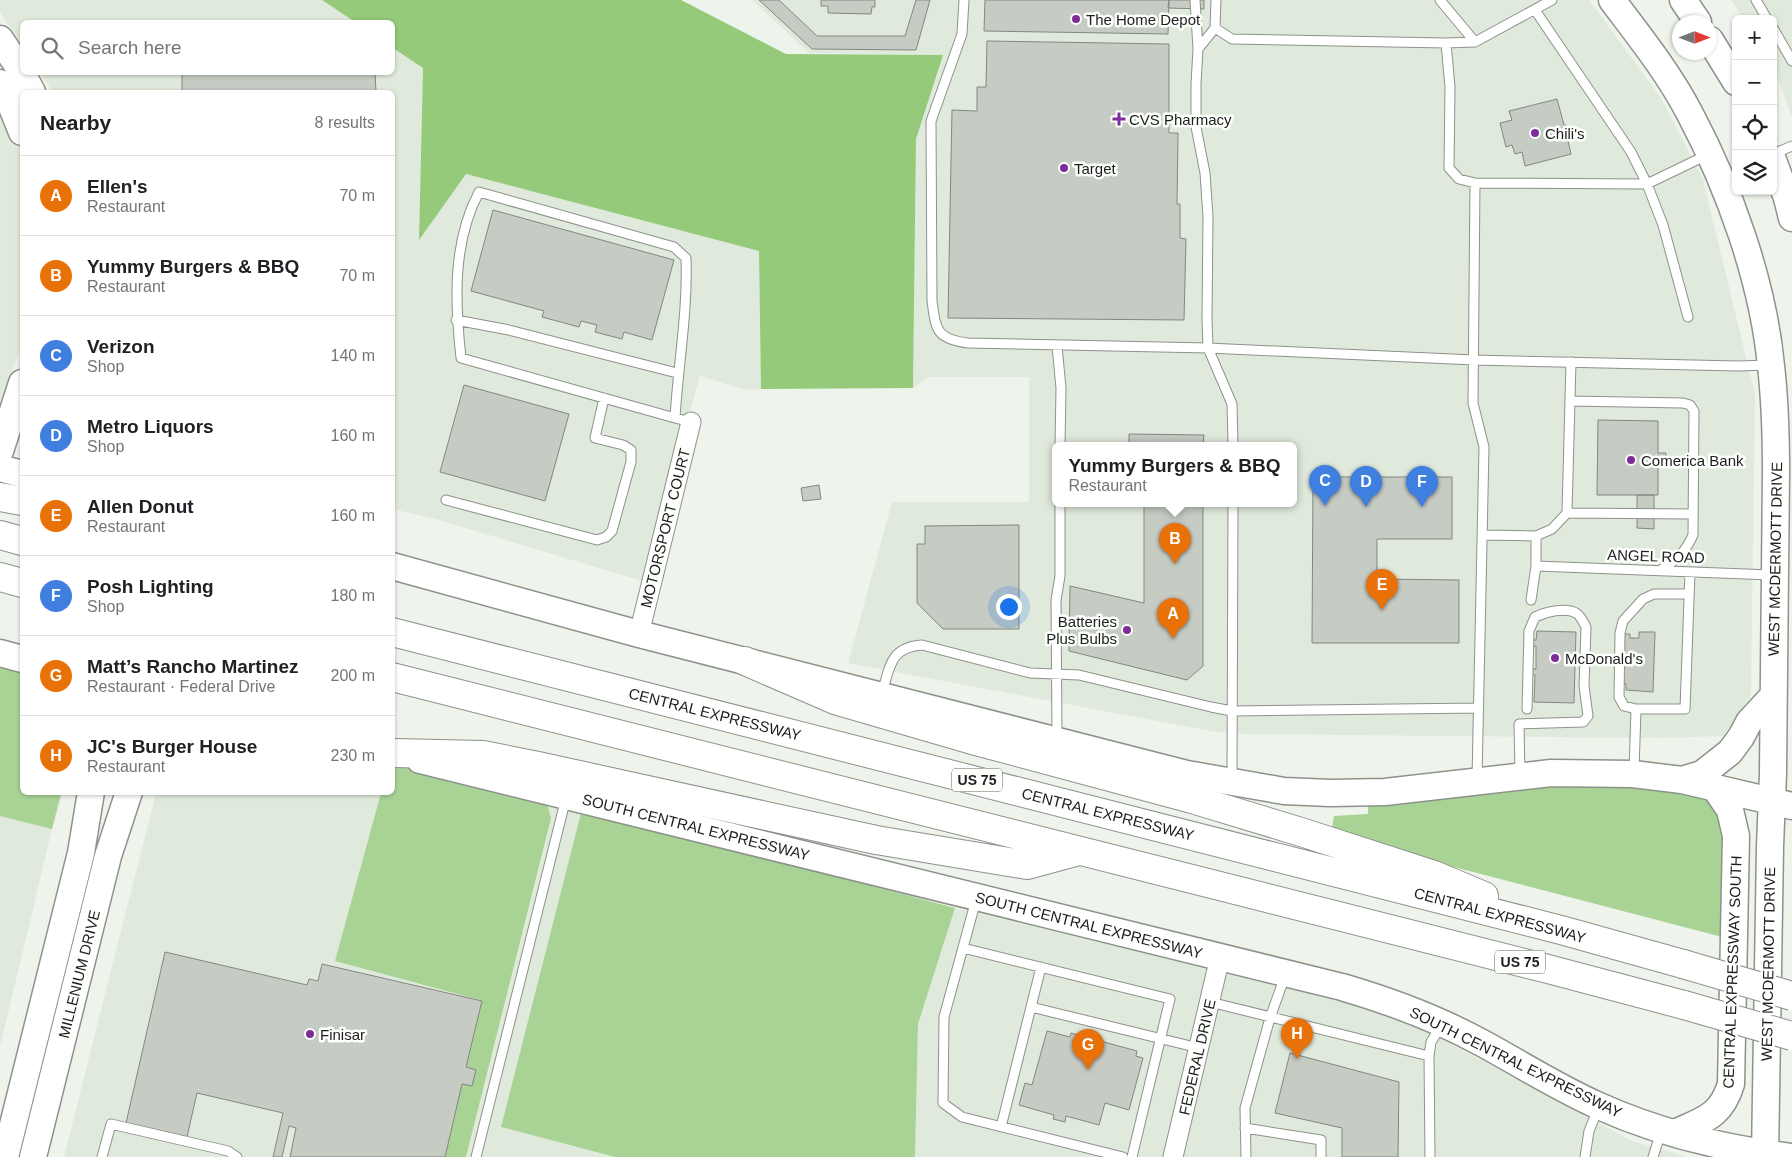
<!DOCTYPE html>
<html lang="en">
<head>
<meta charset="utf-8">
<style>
	:root { --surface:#fff; --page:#f2f2f2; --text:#202124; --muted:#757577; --line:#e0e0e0; --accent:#2563eb }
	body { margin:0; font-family:Arial,sans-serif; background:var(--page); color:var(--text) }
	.controls { position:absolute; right:15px; top:15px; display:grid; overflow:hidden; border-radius:8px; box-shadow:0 1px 4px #0004 }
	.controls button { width:45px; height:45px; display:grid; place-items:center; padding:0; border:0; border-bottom:1px solid var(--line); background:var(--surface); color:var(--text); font:25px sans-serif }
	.compass { position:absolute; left:1672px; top:15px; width:45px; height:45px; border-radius:50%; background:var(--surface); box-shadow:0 1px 4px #0004; rotate:90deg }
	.you { position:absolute; left:1008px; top:606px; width:18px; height:18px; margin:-12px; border:4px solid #fff; border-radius:50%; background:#1a73e8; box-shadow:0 0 0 8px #1a73e833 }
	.badge { display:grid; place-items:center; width:32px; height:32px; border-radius:50%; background:var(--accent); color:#fff; font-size:16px; font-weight:700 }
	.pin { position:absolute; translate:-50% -41px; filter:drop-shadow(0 1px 2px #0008) }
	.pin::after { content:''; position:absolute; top:26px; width:18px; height:15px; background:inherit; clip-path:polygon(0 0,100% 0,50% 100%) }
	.popup { position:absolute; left:1052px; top:442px; width:245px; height:65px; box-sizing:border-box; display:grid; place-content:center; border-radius:8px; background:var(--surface); filter:drop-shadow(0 1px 4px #0005); font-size:16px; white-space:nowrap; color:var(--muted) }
	.popup b { font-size:19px; color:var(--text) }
	.popup::after { content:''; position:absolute; left:50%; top:100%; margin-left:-10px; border:10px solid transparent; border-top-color:var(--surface) }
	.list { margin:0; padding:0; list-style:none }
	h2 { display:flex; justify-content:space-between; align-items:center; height:65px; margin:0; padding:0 20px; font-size:21px }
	h2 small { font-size:16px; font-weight:400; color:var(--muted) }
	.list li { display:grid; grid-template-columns:32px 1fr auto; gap:15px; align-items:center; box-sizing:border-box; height:80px; padding:0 20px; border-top:1px solid var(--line) }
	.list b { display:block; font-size:19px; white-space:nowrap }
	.list p { margin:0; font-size:16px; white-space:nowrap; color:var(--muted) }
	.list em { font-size:16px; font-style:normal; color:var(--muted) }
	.icon { flex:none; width:28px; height:28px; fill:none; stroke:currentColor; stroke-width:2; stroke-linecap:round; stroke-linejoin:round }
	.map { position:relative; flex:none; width:1792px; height:1157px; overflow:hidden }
	.search { position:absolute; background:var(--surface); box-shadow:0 1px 4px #0004; left:20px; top:20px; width:375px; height:55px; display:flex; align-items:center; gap:12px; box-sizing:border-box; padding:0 18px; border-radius:8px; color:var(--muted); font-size:19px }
	.panel { position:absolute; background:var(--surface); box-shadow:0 1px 4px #0004; left:20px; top:90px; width:375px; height:705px; border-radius:8px }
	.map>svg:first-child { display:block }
</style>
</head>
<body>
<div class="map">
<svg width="1792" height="1157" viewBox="0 0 1792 1157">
	<rect width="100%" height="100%" fill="#eef3eb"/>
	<path fill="#e0eadc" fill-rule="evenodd" d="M0,0H322L355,22H22V46L0,12Z
		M752,0H1589L1661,98L1703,179L1755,395L1751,695L1723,736L1661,738L1245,734L1216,732L848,663L892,502H1029V377H928L913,388L916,139L942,55L809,53ZM1056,445H1294V503H1056Z
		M1731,0H1792V117L1773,65V19H1744Z
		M393,48L423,68L419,239L466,174L759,251L761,389L745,390L700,376L642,581L439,520L393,509L392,92H53L40,73L392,72Z
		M0,111L20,152L22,165V343L0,406Z
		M0,680L22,792L63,793L52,829L0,1047Z
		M393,760L582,809L501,1127L615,1157H64L156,793L392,792Z
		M955,908L1393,1013L1632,1141L1688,1157H915L918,1024Z"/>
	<path fill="#a8d395" d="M0,662L22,668V792L61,793L52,829L0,816Z
		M393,760L547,804L551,818L466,1157H441L480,1000L335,961L381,793L392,792Z
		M1597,782L1666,787L1706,799L1726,815V938L1331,835L1334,816L1368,814V803Z
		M582,809L955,908L918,1024L915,1157H615L501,1127Z"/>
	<path fill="#94ca7a" d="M322,0H681L786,54L943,55L916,139L913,388L761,389L759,251L466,174L419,240L423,68L393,48L392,22H355Z"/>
	<path fill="#c6cbc4" stroke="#828780" d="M759,0H779L817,36H905L916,0H930L916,50L812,49Z
		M821,0H875V7H872L871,14L828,13V6H821Z
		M985,0H1169L1168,34L984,31Z
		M1169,0H1204V9L1168,8Z
		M987,41L1169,44V133H1178L1177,204H1180V238L1186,239L1184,320L948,318L952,110L977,111V87H986Z
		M182,72H375L376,92H182Z
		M1557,99L1564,125H1566L1570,140L1568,141L1571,154L1525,166L1522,152L1515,154L1512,145L1506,147L1500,123L1512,120L1509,111Z
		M493,210L674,260L652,340L624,332L622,339L595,332L597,325L581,321L579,327L542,317L544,311L471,291Z
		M464,385L569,414L545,501L440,472Z
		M1598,420L1658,421V453H1666L1665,467H1658V495H1597Z
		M1129,434L1204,435L1203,445H1129Z
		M1313,477H1452V539H1377V579L1459,580V643H1312Z
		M819,485L821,499L803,501L801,488Z
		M1637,495H1654V529L1637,528Z
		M1129,503H1203V666L1187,680L1069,651L1070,586L1144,603V505H1129Z
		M1019,525V629H943L917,603V544H925V526Z
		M1537,631L1576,632L1574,703L1534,702L1535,675H1531V669H1536V646H1531V640H1536Z
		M1639,632H1655L1653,692L1626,690V684H1622L1624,634H1630V638H1639Z
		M165,952L307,985L309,979L318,981L322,964L482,1001L466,1067L476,1070L472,1086L462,1084L445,1157H290L296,1128L289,1126L282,1157H273L283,1113L197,1093L187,1137L126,1123Z
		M1047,1031L1070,1037L1071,1033L1137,1051L1136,1056L1143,1058L1129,1110L1105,1103L1099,1125L1066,1116L1065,1122L1053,1119L1054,1115L1019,1105L1025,1083L1032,1085Z
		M1290,1053L1399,1082L1398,1157H1342V1128L1275,1113Z"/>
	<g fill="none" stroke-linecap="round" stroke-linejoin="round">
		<g stroke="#8d928b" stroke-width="11">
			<path id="lane" d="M964,0L962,34L931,121L932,301C936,330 936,339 968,343L1208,348L1474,360L1738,366L1769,365
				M1195,0L1198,49
				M1216,0L1215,28L1198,49L1196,84V127L1205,173L1208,217L1207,320L1208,348L1232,404L1233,445
				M1440,0L1475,42
				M1756,0L1767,19
				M1535,10L1631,152L1647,184L1663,225L1688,317
				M1215,28L1232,39L1446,43L1475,42L1552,0
				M1773,28L1792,61
				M1446,43L1450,87L1449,168L1459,179L1475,183L1647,184L1707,155
				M1773,154L1792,146
				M1475,183L1473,403L1484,447L1477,779
				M456,320L509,330L677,373
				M1057,346L1061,388L1060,445
				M1570,401L1683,403L1690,405L1694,411L1693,535C1685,553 1677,559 1661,570
				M675,418C678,365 688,312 686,258L674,247L479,192C452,243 455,303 461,358L675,418L691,422
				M446,500L597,540L606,537L612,531L631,462V450L623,445L595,438L604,398
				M1567,513L1693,514
				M1482,535L1536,536
				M1536,566L1772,575
				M1531,600L1536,566V536L1552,529L1567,513L1571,362
				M882,693C890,667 890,647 922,645L1030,673L1079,675L1211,707L1232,711L1478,708
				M1636,709L1624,706L1619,697L1620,633L1623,621L1643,599L1654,594H1689
				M1057,737L1056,600L1060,576V503
				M1634,772L1636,709H1685L1690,572
				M1520,774L1519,724L1583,722L1588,716L1584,686L1586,627C1583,622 1581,616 1576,613C1565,607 1545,612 1535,617L1529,631L1527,709
				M1232,780L1233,503
				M976,900L944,1017L943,1103L962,1117L1123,1157
				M963,948L1170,999L1132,1157
				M1210,1002L1429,1056
				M1031,1007L1199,1048
				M1001,1127L1041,967
				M1245,1128L1321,1140V1157
				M102,1157L111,1124L228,1151L237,1157
				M476,1157L566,798
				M1246,1157L1245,1108L1270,1018L1285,976
				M1430,1157L1429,1056L1431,1042L1441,1026
				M1585,1157L1589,1131L1598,1109
				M1653,1157L1661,1132"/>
		</g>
		<g stroke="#8d928b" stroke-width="21">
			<path id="street" d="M639,634L691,422
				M1173,1157L1220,957"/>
		</g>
		<g stroke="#8d928b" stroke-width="29">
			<path id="secondary" d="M1612,0C1639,36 1668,72 1689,112C1729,187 1763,281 1771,366C1775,401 1776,437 1776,472L1773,773L1770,846L1765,1157
				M1683,0L1698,22
				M0,39L18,66L32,92
				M1710,40L1736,82
				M0,83L7,95L22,132
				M1773,160L1787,198L1792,218
				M0,451L22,383
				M0,468L22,474
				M392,566L639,634L1187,774L1284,791L1330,793L1385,792L1551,773L1633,774L1682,780L1792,806
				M0,653L22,659
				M420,760L1342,987C1390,1001 1438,1019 1482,1043C1521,1064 1558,1088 1599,1106C1659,1133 1726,1149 1792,1157
				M1682,780L1702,774L1730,752L1741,737L1749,722L1773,696
				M1675,1133C1703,1120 1721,1117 1731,1084L1736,836L1730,810L1715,788
				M5,1157L81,853L91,792
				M33,1157L108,856L129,792"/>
		</g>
		<g stroke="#8d928b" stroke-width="30">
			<path id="highway" d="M0,497L22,501
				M0,535L22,541
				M0,577L22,583
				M392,632L1561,930L1683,964
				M745,661L835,700L976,741L1192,799L1301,832L1434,875L1484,896
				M392,677L1548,969L1684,1005
				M394,753L483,755L538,766L876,840L1027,865L1079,851"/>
		</g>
		<use href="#lane" stroke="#fff" stroke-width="9"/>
		<use href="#street" stroke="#fff" stroke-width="19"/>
		<use href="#secondary" stroke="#fff" stroke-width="26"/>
		<use href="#highway" stroke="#fff" stroke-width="28"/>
		<g stroke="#8d928b" stroke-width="30" stroke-linecap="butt">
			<path id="highway-bridge" d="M1683,964L1792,996
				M1684,1005L1792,1036"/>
		</g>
		<use href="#highway-bridge" stroke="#fff" stroke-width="28"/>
	</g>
	<g fill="#7f2c9b" stroke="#fdfffc" stroke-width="2">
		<circle cx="1076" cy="19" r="5"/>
		<path d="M1116.5 111.5h5v5h5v5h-5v5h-5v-5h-5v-5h5z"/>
		<circle cx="1535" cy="133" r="5"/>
		<circle cx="1064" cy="168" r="5"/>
		<circle cx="1631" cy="460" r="5"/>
		<circle cx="1127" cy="630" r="5"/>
		<circle cx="1555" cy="658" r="5"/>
		<circle cx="310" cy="1034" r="5"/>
	</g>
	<g text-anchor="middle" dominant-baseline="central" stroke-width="5" stroke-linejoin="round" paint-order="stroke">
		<g fill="#fdfffc" stroke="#60625e" stroke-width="1">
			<rect x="952" y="768.5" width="50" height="23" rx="4"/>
			<rect x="1495" y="950.5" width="50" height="23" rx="4"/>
		</g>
		<g font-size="14" font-weight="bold" fill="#1c1e1b">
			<text x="977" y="780">US 75</text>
			<text x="1520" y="962">US 75</text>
		</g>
		<g font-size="15" fill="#1c1e1b" stroke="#fdfffc" text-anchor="start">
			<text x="1086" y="19">The Home Depot</text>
			<text x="1129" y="119">CVS Pharmacy</text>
			<text x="1545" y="133">Chili's</text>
			<text x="1074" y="168">Target</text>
			<text x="1641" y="460">Comerica Bank</text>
			<text x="1117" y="621" text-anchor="end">Batteries<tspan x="1117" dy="17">Plus Bulbs</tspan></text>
			<text x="1565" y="658">McDonald's</text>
			<text x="320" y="1034">Finisar</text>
		</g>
		<g font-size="15" fill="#1c1e1b" stroke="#fdfffc">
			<text transform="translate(665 528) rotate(-76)">MOTORSPORT COURT</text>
			<text transform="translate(1656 556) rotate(2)">ANGEL ROAD</text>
			<text transform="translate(1775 559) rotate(-89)">WEST MCDERMOTT DRIVE</text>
			<text transform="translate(715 714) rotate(14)">CENTRAL EXPRESSWAY</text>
			<text transform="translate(1108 814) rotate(14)">CENTRAL EXPRESSWAY</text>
			<text transform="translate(696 827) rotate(14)">SOUTH CENTRAL EXPRESSWAY</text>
			<text transform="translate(1500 915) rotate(15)">CENTRAL EXPRESSWAY</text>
			<text transform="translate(1089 925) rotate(14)">SOUTH CENTRAL EXPRESSWAY</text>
			<text transform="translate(1768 964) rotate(-89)">WEST MCDERMOTT DRIVE</text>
			<text transform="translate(1732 972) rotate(-88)">CENTRAL EXPRESSWAY SOUTH</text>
			<text transform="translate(79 974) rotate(-76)">MILLENIUM DRIVE</text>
			<text transform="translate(1197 1057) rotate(-77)">FEDERAL DRIVE</text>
			<text transform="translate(1516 1062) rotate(26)">SOUTH CENTRAL EXPRESSWAY</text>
		</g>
	</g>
</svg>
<div class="controls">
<button>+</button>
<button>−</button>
<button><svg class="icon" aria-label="locate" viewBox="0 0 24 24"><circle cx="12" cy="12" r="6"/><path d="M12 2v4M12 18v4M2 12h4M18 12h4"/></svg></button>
<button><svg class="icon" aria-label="layers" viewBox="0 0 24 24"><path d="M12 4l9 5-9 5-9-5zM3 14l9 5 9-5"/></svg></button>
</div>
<svg class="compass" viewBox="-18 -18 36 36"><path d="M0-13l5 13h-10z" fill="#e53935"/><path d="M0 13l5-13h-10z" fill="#757577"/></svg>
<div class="you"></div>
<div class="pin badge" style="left:1173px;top:639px;background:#e8710a">A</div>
<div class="pin badge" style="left:1175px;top:564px;background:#e8710a">B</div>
<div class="popup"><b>Yummy Burgers &amp; BBQ</b>Restaurant</div>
<div class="pin badge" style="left:1325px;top:506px;background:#3f7fe0">C</div>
<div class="pin badge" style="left:1366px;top:507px;background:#3f7fe0">D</div>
<div class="pin badge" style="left:1382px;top:610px;background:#e8710a">E</div>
<div class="pin badge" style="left:1422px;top:507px;background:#3f7fe0">F</div>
<div class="pin badge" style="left:1088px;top:1070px;background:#e8710a">G</div>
<div class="pin badge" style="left:1297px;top:1059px;background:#e8710a">H</div>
<div class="search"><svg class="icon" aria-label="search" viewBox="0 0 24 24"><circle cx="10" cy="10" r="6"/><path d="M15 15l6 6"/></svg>Search here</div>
<section class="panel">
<h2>Nearby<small>8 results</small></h2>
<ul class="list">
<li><span class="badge" style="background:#e8710a">A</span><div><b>Ellen's</b><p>Restaurant</p></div><em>70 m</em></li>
<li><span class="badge" style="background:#e8710a">B</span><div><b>Yummy Burgers &amp; BBQ</b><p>Restaurant</p></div><em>70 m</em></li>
<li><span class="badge" style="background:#3f7fe0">C</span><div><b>Verizon</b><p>Shop</p></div><em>140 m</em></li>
<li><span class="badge" style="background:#3f7fe0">D</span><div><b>Metro Liquors</b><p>Shop</p></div><em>160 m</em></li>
<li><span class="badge" style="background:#e8710a">E</span><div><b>Allen Donut</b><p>Restaurant</p></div><em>160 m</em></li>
<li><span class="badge" style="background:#3f7fe0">F</span><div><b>Posh Lighting</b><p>Shop</p></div><em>180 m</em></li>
<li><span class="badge" style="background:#e8710a">G</span><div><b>Matt’s Rancho Martinez</b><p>Restaurant · Federal Drive</p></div><em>200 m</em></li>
<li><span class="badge" style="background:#e8710a">H</span><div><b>JC's Burger House</b><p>Restaurant</p></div><em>230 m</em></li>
</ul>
</section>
</div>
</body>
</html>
